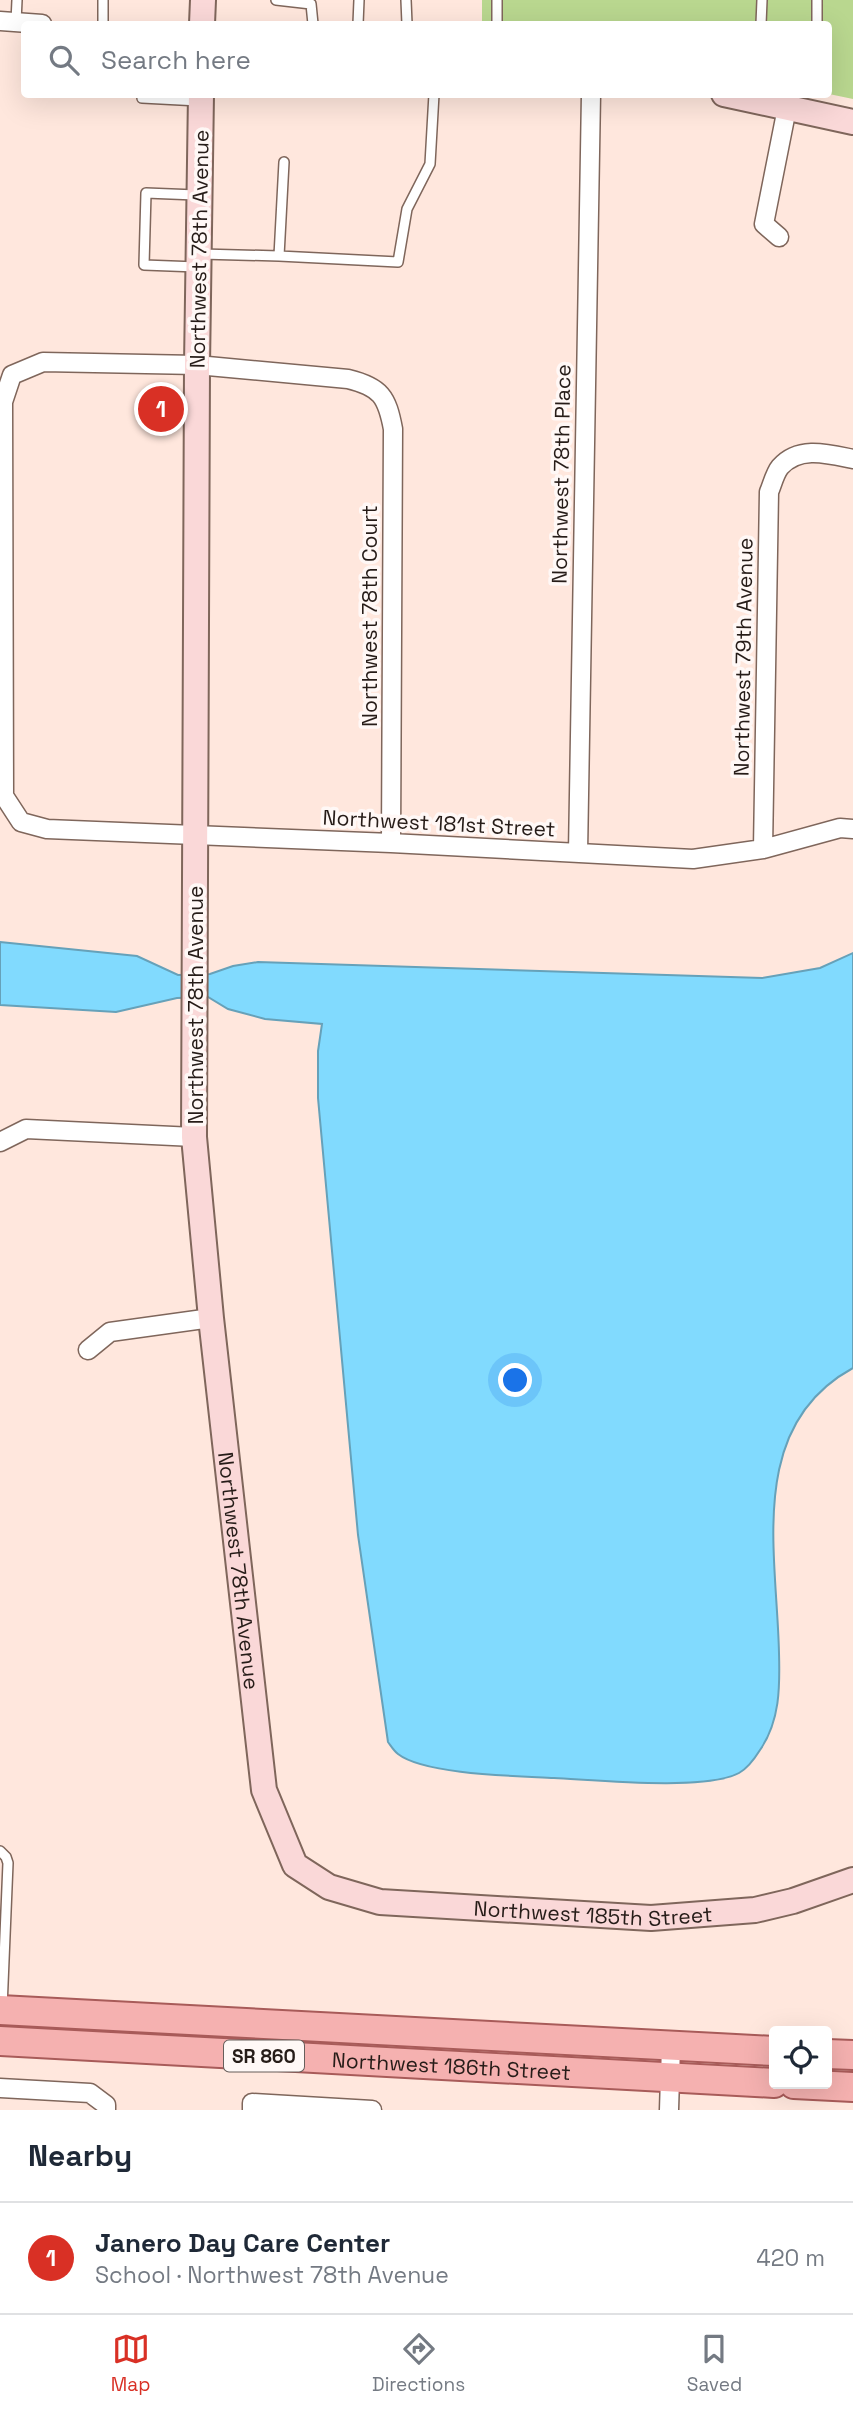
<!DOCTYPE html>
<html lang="en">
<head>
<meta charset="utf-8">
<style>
	:root { --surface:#fff; --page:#f2f2f3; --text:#1f2937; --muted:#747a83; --line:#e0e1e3; --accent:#d93025 }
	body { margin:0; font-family:"Space Grotesk",sans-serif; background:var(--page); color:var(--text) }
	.controls { position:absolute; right:21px; bottom:21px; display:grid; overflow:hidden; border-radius:7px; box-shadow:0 7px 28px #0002 }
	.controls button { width:63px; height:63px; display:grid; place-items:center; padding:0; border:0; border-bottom:2px solid var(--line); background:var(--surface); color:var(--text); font:35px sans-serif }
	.you { position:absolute; left:516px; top:1381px; width:24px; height:24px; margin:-18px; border:5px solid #fff; border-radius:50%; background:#1a73e8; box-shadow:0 0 0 10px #1a73e833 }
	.badge { display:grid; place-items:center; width:46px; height:46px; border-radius:50%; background:var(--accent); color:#fff; font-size:23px; font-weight:700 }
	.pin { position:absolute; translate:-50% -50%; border:4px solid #fff; box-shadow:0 2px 7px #0006 }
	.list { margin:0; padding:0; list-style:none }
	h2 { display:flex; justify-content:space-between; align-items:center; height:91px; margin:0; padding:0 28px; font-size:30px }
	h2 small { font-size:23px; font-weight:400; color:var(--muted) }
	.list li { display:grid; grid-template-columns:46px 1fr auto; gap:21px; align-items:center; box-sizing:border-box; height:112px; padding:0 28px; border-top:2px solid var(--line) }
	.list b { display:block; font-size:26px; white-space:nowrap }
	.list p { margin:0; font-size:23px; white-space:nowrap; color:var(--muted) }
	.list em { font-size:23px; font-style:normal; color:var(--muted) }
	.icon { flex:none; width:38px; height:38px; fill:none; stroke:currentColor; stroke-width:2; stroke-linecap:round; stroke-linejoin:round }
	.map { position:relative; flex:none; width:853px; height:2110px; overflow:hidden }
	.search { position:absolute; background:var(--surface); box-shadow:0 7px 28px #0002; left:21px; right:21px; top:21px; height:77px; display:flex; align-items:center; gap:18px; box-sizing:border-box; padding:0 24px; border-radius:7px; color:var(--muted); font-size:26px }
	.sheet { height:203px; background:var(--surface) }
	nav { display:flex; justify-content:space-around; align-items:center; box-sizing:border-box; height:98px; border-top:2px solid var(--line); background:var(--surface); font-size:19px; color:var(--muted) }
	nav a { display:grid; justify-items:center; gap:4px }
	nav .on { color:var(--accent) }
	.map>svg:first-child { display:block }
</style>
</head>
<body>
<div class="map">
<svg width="853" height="2110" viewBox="0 0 853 2110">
	<rect width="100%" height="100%" fill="#ffe7dd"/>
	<path fill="#b9d78f" d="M482,0H853V99L829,94L828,24H482Z"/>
	<path fill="#81dafe" stroke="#66a1b9" stroke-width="2" d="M0,942L137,956L178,975L210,974L233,966L258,962L762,978L820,968L853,953V1368C746,1426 777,1554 779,1653C780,1687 780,1721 760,1750C755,1758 748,1768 739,1773C705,1791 596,1780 554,1778C519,1776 425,1775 398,1754C394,1751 391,1746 388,1742L358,1535L318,1098V1051L322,1024L265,1019L228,1009L208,997L177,998L116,1012L0,1005Z"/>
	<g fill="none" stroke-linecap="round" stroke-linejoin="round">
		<g stroke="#7f665b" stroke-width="12">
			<path id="lane" d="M276,0L311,4L313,24
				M406,0L407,24
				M497,0V24
				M16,22L17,0
				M103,24V0
				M358,24L359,0
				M761,24L762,0
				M817,24V0
				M142,94V98L199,101
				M284,162L279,256L398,262L407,209L430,164L434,94
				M196,195L146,193L144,265L197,267
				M201,254L279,256
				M0,1851L6,1857L8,1863L2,2008"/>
		</g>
		<g stroke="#7f665b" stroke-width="21">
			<path id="street" d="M0,21L42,24
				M779,237L764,224L787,108
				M391,843L393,429C387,397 381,387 348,379L197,365L43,362L12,375L3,402L4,796L21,822L47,829L391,843L693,859L763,849L840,828L853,829
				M763,849L769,492C772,485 775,473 780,467C799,445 829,454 853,459
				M578,853L591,94
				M0,1142L26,1129L194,1137
				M88,1350L110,1332L211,1318
				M0,2088L90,2093L106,2105V2110
				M252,2110V2103L372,2110
				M669,2110L671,2046"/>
		</g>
		<g stroke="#7f665b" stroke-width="28">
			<g id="secondary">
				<path d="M202,24L203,0"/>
				<path id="s1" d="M201,94L197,365L194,1137L211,1318L264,1790L295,1865L329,1887L380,1902L651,1918L755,1910L793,1901L853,1880"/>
				<path d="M724,94L853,122"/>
			</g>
		</g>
		<g stroke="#a85b59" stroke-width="32">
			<g id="primary">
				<path d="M0,2010L774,2051"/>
				<path id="s2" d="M0,2041L774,2083"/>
				<path d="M827,2054L853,2055"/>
				<path d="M794,2084L853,2087"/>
			</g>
		</g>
		<use href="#lane" stroke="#fff" stroke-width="9"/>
		<use href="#street" stroke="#fff" stroke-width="18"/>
		<use href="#secondary" stroke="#fad8d8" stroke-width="24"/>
		<use href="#primary" stroke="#f5b1b0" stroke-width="28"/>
	</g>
	<g text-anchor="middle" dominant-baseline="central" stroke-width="7" stroke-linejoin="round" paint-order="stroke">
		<rect fill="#fff8f6" stroke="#675e5b" stroke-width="2" x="224" y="2040.5" width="80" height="31" rx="5"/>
		<g font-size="19" font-weight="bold" fill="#261c18">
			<text x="264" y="2056">SR 860</text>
		</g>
		<g font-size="21" fill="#261c18" stroke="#fff8f6">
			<text transform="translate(199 249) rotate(-89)">Northwest 78th Avenue</text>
			<text transform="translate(561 474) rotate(-89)">Northwest 78th Place</text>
			<text transform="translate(369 616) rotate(-90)">Northwest 78th Court</text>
			<text transform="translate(743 657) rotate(-89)">Northwest 79th Avenue</text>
			<text transform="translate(439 823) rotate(3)">Northwest 181st Street</text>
			<text transform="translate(195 1005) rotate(-90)">Northwest 78th Avenue</text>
			<text stroke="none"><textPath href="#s1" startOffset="1479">Northwest 78th Avenue</textPath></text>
			<text stroke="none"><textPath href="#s1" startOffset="2088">Northwest 185th Street</textPath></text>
			<text stroke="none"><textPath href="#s2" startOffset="452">Northwest 186th Street</textPath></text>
		</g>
	</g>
</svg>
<div class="controls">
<button><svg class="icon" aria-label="locate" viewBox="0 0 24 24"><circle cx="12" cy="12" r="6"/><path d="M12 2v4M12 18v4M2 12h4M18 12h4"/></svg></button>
</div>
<div class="you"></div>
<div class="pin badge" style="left:161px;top:409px">1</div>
<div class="search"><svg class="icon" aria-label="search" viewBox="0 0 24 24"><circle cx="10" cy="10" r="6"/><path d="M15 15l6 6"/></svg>Search here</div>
</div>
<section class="sheet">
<h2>Nearby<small></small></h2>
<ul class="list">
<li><span class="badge">1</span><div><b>Janero Day Care Center</b><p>School · Northwest 78th Avenue</p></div><em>420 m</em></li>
</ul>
</section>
<nav>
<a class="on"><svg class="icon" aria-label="map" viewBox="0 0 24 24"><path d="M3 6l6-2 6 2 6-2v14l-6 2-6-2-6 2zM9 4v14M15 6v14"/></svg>Map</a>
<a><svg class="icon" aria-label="directions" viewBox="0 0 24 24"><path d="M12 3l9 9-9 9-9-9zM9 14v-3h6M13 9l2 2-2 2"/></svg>Directions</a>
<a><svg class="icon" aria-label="saved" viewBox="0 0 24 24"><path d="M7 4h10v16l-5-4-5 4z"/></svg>Saved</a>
</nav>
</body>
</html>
